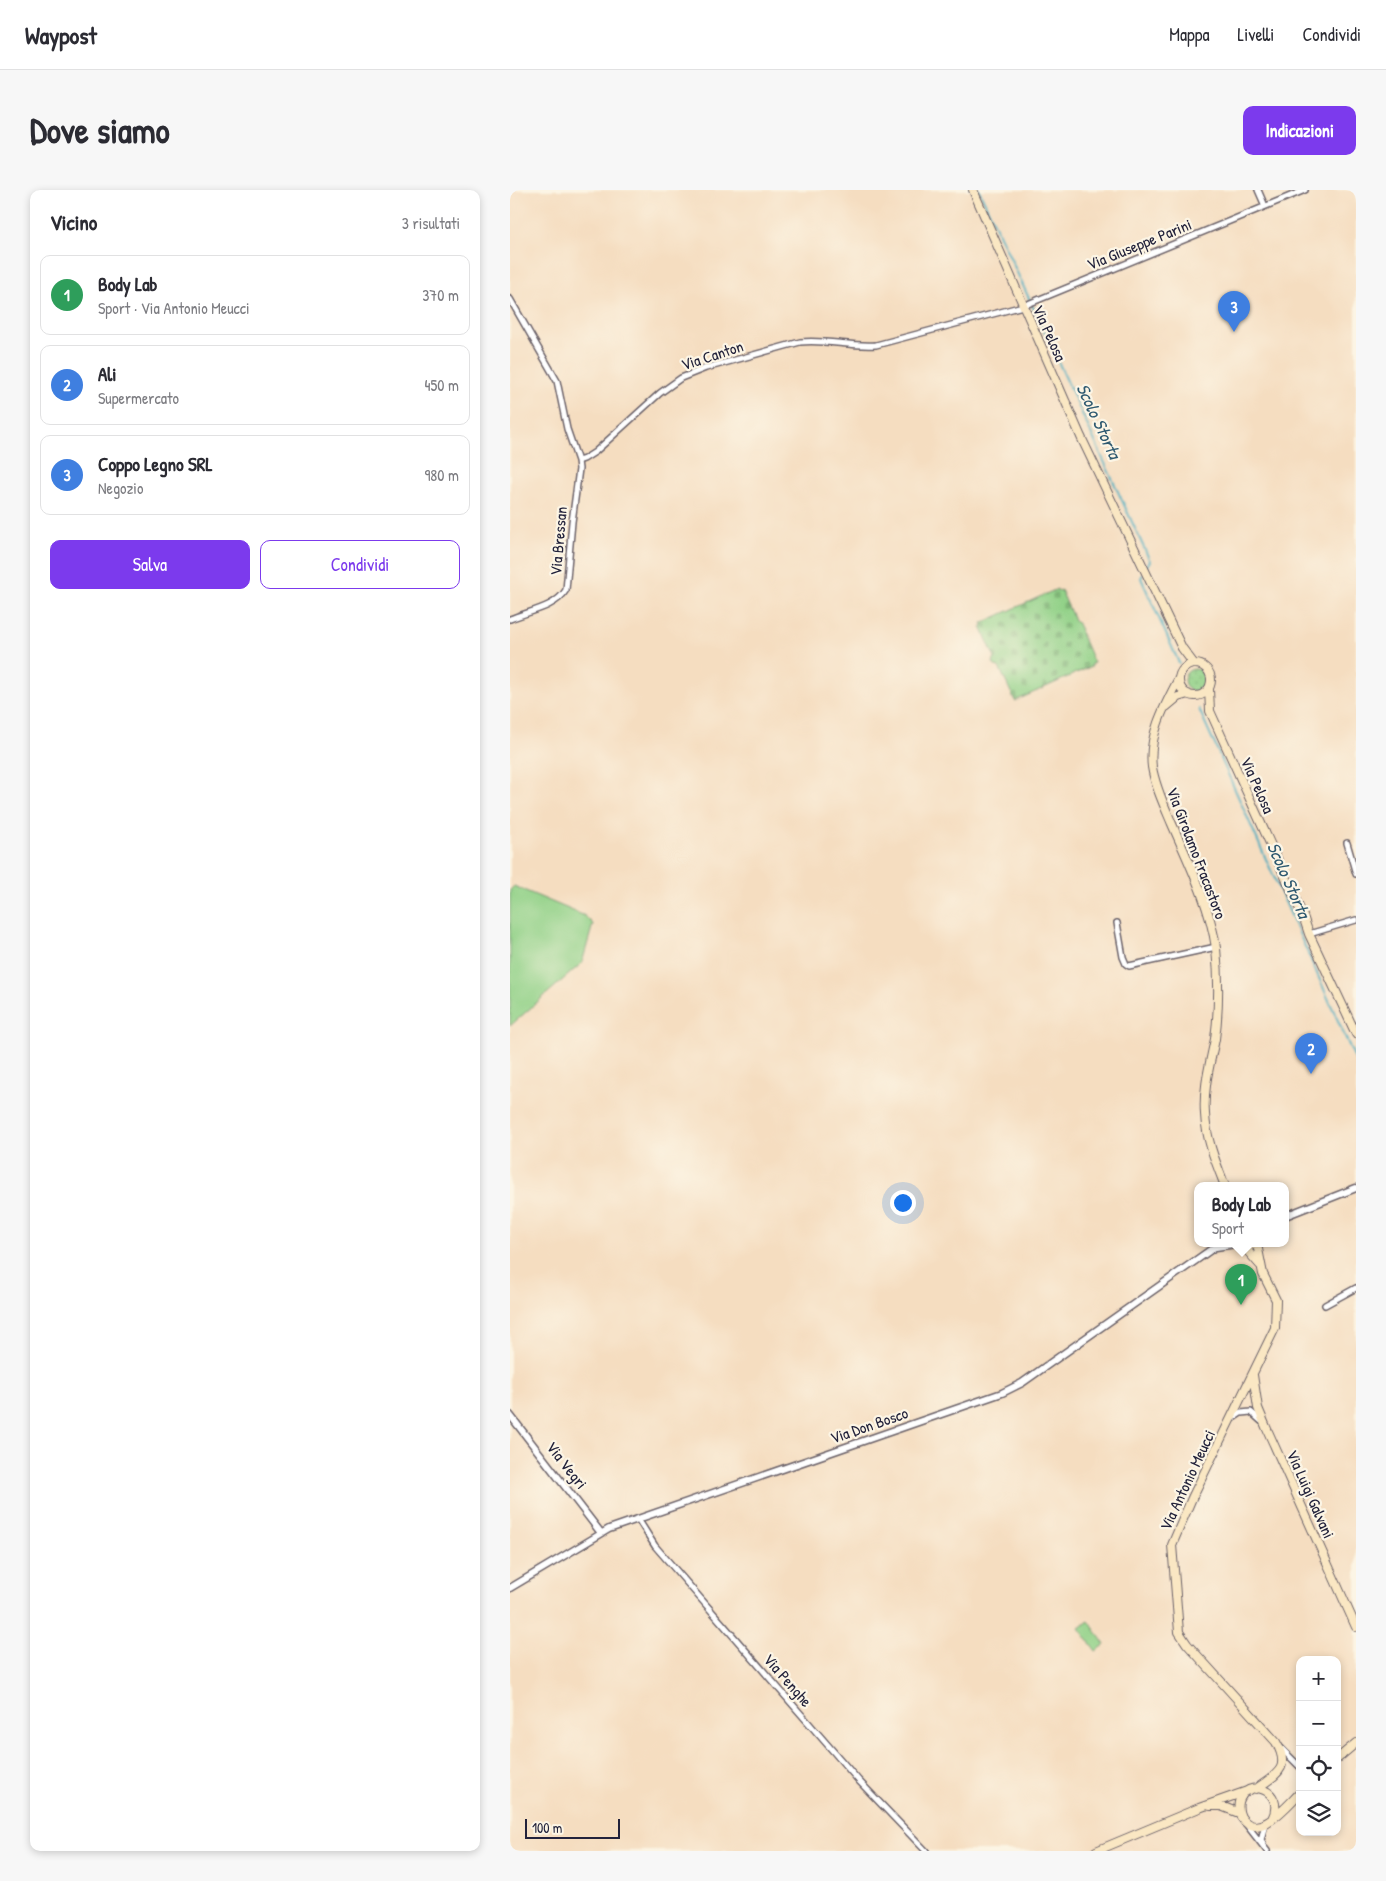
<!DOCTYPE html>
<html lang="it">
<head>
<meta charset="utf-8">
<style>
	:root { --surface:#fff; --page:#f7f7f7; --text:#2b2b33; --muted:#7c7c81; --line:#e1e1e2; --accent:#7c3aed }
	body { margin:0; font-family:"Patrick Hand",sans-serif; background:var(--page); color:var(--text) }
	.controls { position:absolute; right:15px; bottom:15px; display:grid; overflow:hidden; border-radius:10px; box-shadow:0 2px 8px #0003 }
	.controls button { width:45px; height:45px; display:grid; place-items:center; padding:0; border:0; border-bottom:1px solid var(--line); background:var(--surface); color:var(--text); font:25px sans-serif }
	.scale { position:absolute; left:15px; bottom:12px; width:95px; box-sizing:border-box; padding-left:5px; border:2px solid #22223b; border-top:0; font-size:14px; line-height:18px; white-space:nowrap; color:#22223b; -webkit-text-stroke:4px #fcf5e5; paint-order:stroke }
	.you { position:absolute; left:392px; top:1012px; width:18px; height:18px; margin:-12px; border:4px solid #fff; border-radius:50%; background:#1a73e8; box-shadow:0 0 0 8px #1a73e833 }
	.badge { display:grid; place-items:center; width:32px; height:32px; border-radius:50%; background:var(--accent); color:#fff; font-size:16px; font-weight:700 }
	.pin { position:absolute; translate:-50% -41px; filter:drop-shadow(0 1px 2px #0008) }
	.pin::after { content:''; position:absolute; top:26px; width:18px; height:15px; background:inherit; clip-path:polygon(0 0,100% 0,50% 100%) }
	.popup { position:absolute; left:684px; top:992px; width:95px; height:65px; box-sizing:border-box; display:grid; place-content:center; border-radius:10px; background:var(--surface); filter:drop-shadow(0 1px 4px #0005); font-size:16px; white-space:nowrap; color:var(--muted) }
	.popup b { font-size:19px; color:var(--text) }
	.popup::after { content:''; position:absolute; left:50%; top:100%; margin-left:-10px; border:10px solid transparent; border-top-color:var(--surface) }
	.list { margin:0; padding:0; list-style:none }
	h2 { display:flex; justify-content:space-between; align-items:center; height:65px; margin:0; padding:0 20px; font-size:21px }
	h2 small { font-size:16px; font-weight:400; color:var(--muted) }
	.list li { display:grid; grid-template-columns:32px 1fr auto; gap:15px; align-items:center; box-sizing:border-box; height:80px; margin:0 10px 10px; padding:0 10px; border:1px solid var(--line); border-radius:10px }
	.list b { display:block; font-size:19px; white-space:nowrap }
	.list p { margin:0; font-size:16px; white-space:nowrap; color:var(--muted) }
	.list em { font-size:16px; font-style:normal; color:var(--muted) }
	.actions { display:flex; gap:10px; padding:15px 20px }
	.actions a { flex:1; padding:11px 0; border:1px solid var(--accent); border-radius:10px; text-align:center; font-size:18px; color:var(--accent) }
	.actions .main { background:var(--accent); color:#fff }
	.icon { flex:none; width:28px; height:28px; fill:none; stroke:currentColor; stroke-width:2; stroke-linecap:round; stroke-linejoin:round }
	.map { position:relative; flex:none; width:846px; height:1661px; overflow:hidden; border-radius:10px }
	header { display:flex; align-items:center; gap:30px; box-sizing:border-box; height:70px; padding:0 25px; background:var(--surface); border-bottom:1px solid var(--line) }
	header strong { font-size:24px }
	nav { display:flex; gap:28px; margin-inline-start:auto; font-size:18px }
	.intro { display:flex; align-items:center; justify-content:space-between; box-sizing:border-box; height:120px; padding:0 30px }
	h1 { margin:0; font-size:35px }
	.button { padding:12px 22px; border-radius:10px; background:var(--accent); color:#fff; font-size:18px; font-weight:700 }
	main { display:flex; gap:30px; padding:0 30px }
	aside { flex:1; background:var(--surface); border-radius:10px; box-shadow:0 2px 8px #0003 }
	.map>svg:first-child { display:block }
</style>
</head>
<body>
<header>
<strong>Waypost</strong>
<nav><a>Mappa</a><a>Livelli</a><a>Condividi</a></nav>
</header>
<div class="intro"><h1>Dove siamo</h1><a class="button">Indicazioni</a></div>
<main>
<aside>
<h2>Vicino<small>3 risultati</small></h2>
<ul class="list">
<li><span class="badge" style="background:#2e9e5b">1</span><div><b>Body Lab</b><p>Sport · Via Antonio Meucci</p></div><em>370 m</em></li>
<li><span class="badge" style="background:#3f7fe0">2</span><div><b>Ali</b><p>Supermercato</p></div><em>450 m</em></li>
<li><span class="badge" style="background:#3f7fe0">3</span><div><b>Coppo Legno SRL</b><p>Negozio</p></div><em>980 m</em></li>
</ul>
<div class="actions"><a class="main">Salva</a><a>Condividi</a></div>
</aside>
<div class="map">
<svg width="846" height="1661" viewBox="0 0 846 1661">
	<defs>
		<pattern id="cemetery-stones" width="16" height="16" patternUnits="userSpaceOnUse" patternTransform="scale(1.25)"><rect width="16" height="16" fill="#92d188"/><path d="M2 7V4a2 2 0 0 1 4 0v3zM10 15v-3a2 2 0 0 1 4 0v3z" fill="#7eb376"/></pattern>
		<pattern id="park-dots" width="8" height="8" patternUnits="userSpaceOnUse" patternTransform="scale(1.25)"><rect width="8" height="8" fill="#92d188"/><path d="M2 2h.1M6 6h.1" fill="none" stroke="#7eb376" stroke-width="1.8" stroke-linecap="round"/></pattern>
	</defs>
	<rect width="100%" height="100%" fill="#fcf5e5"/>
	<filter id="ink" filterUnits="userSpaceOnUse"><feTurbulence type="fractalNoise" baseFrequency=".02" numOctaves="2"/><feDisplacementMap in="SourceGraphic" scale="10" xChannelSelector="R" yChannelSelector="G"/><feConvolveMatrix kernelMatrix="1 2 1 2 8 2 1 2 1" color-interpolation-filters="sRGB"/></filter>
	<filter id="wash" filterUnits="userSpaceOnUse"><feTurbulence type="fractalNoise" baseFrequency=".0096" numOctaves="4" result="noise"/><feDisplacementMap in="SourceGraphic" scale="20" xChannelSelector="R" yChannelSelector="G"/><feGaussianBlur stdDeviation="1.12" result="paint"/><feColorMatrix in="noise" values="0 0 0 0 0 0 0 0 0 0 0 0 0 0 0 0 0 1.4 0 .05"/><feComposite in="paint" operator="in"/></filter>
	<g filter="url(#wash)">
		<rect width="100%" height="100%" fill="#f5ddc0"/>
		<path fill="#92d188" stroke="#5a7a62" d="M4,696L75,726L83,734L72,773L0,836V700Z
			M579,1431L595,1455L586,1461L569,1438Z"/>
		<path fill="url(#cemetery-stones)" stroke="#5a7a62" d="M547,399L548,401L551,400L565,432H567L571,440L570,441L584,473L581,474L582,476L505,511L489,477L485,476L483,473L485,468L471,437L473,436L472,433Z"/>
		<path fill="url(#park-dots)" stroke="#5a7a62" d="M674 490a11 11 0 1 1 22 0a11 11 0 1 1-22 0Z"/>
		<g fill="none" stroke-linecap="round" stroke-linejoin="round">
			<path stroke="#40abbf" stroke-width="2" d="M469,0L640,371L636,377
				M633,384L631,388L669,473
				M689,519L846,871"/>
		</g>
	</g>
	<g filter="url(#ink)">
		<g fill="none" stroke-linecap="round" stroke-linejoin="round">
			<g stroke="#6c636a" stroke-width="8">
				<path id="minor" d="M748,0L755,16
					M0,109L47,191L57,239L68,271L69,279L62,332L56,400C45,418 19,421 0,429
					M68,271L74,269L85,262L150,203L171,188L196,178L290,152C316,149 340,157 366,155L513,116L795,0
					M837,653L846,684
					M607,733L613,767L616,774L619,776L706,757
					M799,744L846,730
					M815,1115L846,1098
					M722,1229L731,1223L741,1222L751,1231
					M128,1329L145,1356L349,1591L416,1661
					M769,1556L790,1577
					M736,1634L757,1661
					M753,1653L751,1650L755,1634"/>
			</g>
			<g stroke="#6c636a" stroke-width="9">
				<path id="tertiary" d="M775,1026L846,998
					M706,1057L725,1054
					M0,1225L91,1343
					M0,1398L99,1339L492,1203L512,1193L709,1054"/>
			</g>
			<g stroke="#6c636a" stroke-width="10">
				<path id="secondary" d="M463,0L571,247L672,458L684,474
					M669 490a16 16 0 1 1 32 0a16 16 0 1 1-32 0Z
					M669,488C655,515 638,545 642,577C645,596 654,615 662,634C679,673 700,715 706,758C709,788 709,819 705,849C700,874 693,898 695,924C696,949 706,973 715,996
					M699,499L700,521L793,726L799,744L846,844
					M656,517L668,507L678,504
					M724,1054L735,1058L745,1054
					M735,1058L750,1075
					M743,1185L748,1218L756,1237L846,1437
					M827,1569L846,1553
					M746,1599C767,1584 781,1579 766,1552L677,1454L669,1442L662,1355L682,1308L765,1138L766,1110L753,1084L747,1054
					M700,1616H711L729,1623
					M762,1629C777,1600 736,1586 729,1612C728,1617 729,1623 731,1627C748,1653 777,1615 790,1603
					M586,1661L689,1618L740,1600"/>
			</g>
			<use href="#minor" stroke="#fff" stroke-width="5"/>
			<use href="#tertiary" stroke="#fff" stroke-width="6"/>
			<use href="#secondary" stroke="#fae7c3" stroke-width="8"/>
		</g>
	</g>
	<g text-anchor="middle" dominant-baseline="central" stroke-width="4.5" stroke-linejoin="round" paint-order="stroke">
		<g font-size="16" fill="#22223b" stroke="#fcf5e5">
			<text transform="translate(629 54) rotate(-22)">Via Giuseppe Parini</text>
			<text transform="translate(540 143) rotate(66)">Via Pelosa</text>
			<text transform="translate(202 165) rotate(-18)">Via Canton</text>
			<text transform="translate(48 351) rotate(-85)">Via Bressan</text>
			<text transform="translate(748 595) rotate(66)">Via Pelosa</text>
			<text transform="translate(687 663) rotate(69)">Via Girolamo Fracastoro</text>
			<text transform="translate(359 1235) rotate(-19)">Via Don Bosco</text>
			<text transform="translate(57 1275) rotate(52)">Via Vegri</text>
			<text transform="translate(677 1290) rotate(-65)">Via Antonio Meucci</text>
			<text transform="translate(801 1304) rotate(66)">Via Luigi Galvani</text>
			<text transform="translate(278 1490) rotate(49)">Via Penghe</text>
		</g>
		<g font-size="18" font-style="italic" fill="#2e5970" stroke="#fcf5e5">
			<text transform="translate(589 231) rotate(65)">Scolo Storta</text>
			<text transform="translate(779 690) rotate(66)">Scolo Storta</text>
		</g>
	</g>
</svg>
<div class="controls">
<button>+</button>
<button>−</button>
<button><svg class="icon" aria-label="locate" viewBox="0 0 24 24"><circle cx="12" cy="12" r="6"/><path d="M12 2v4M12 18v4M2 12h4M18 12h4"/></svg></button>
<button><svg class="icon" aria-label="layers" viewBox="0 0 24 24"><path d="M12 4l9 5-9 5-9-5zM3 14l9 5 9-5"/></svg></button>
</div>
<div class="scale">100 m</div>
<div class="you"></div>
<div class="pin badge" style="left:731px;top:1115px;background:#2e9e5b">1</div>
<div class="popup"><b>Body Lab</b>Sport</div>
<div class="pin badge" style="left:801px;top:884px;background:#3f7fe0">2</div>
<div class="pin badge" style="left:724px;top:142px;background:#3f7fe0">3</div>
</div>
</main>
</body>
</html>
